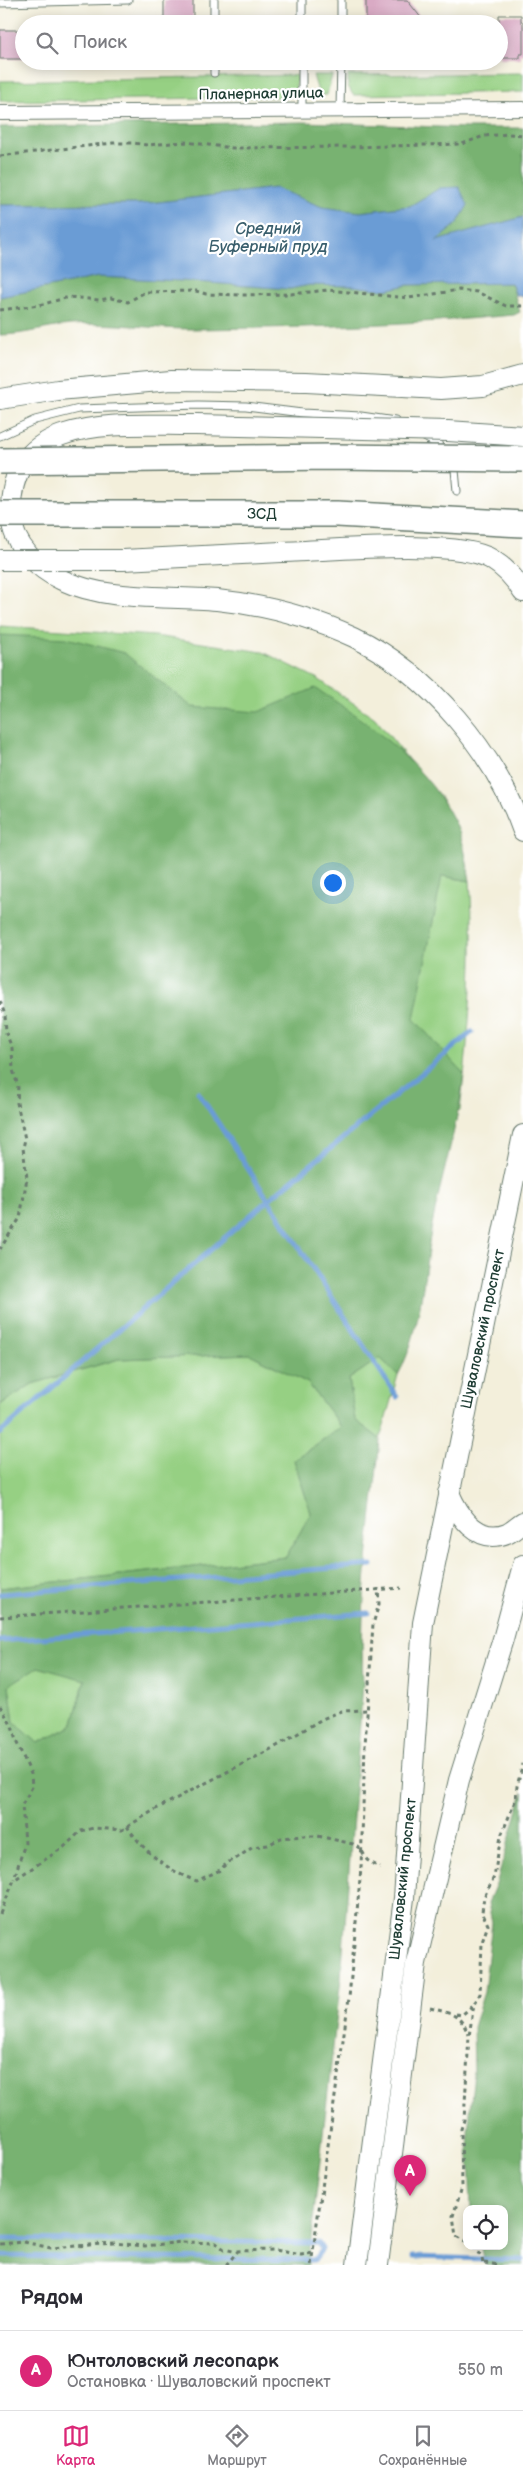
<!DOCTYPE html>
<html lang="ru">
<head>
<meta charset="utf-8">
<style>
	:root { --surface:#fff; --page:#f2f2f3; --text:#2b2b33; --muted:#7c7c81; --line:#e1e1e2; --accent:#db2777 }
	body { margin:0; font-family:"Balsamiq Sans",sans-serif; background:var(--page); color:var(--text) }
	.controls { position:absolute; right:15px; bottom:15px; display:grid; overflow:hidden; border-radius:10px; box-shadow:0 2px 12px #0003 }
	.controls button { width:45px; height:45px; display:grid; place-items:center; padding:0; border:0; border-bottom:1px solid var(--line); background:var(--surface); color:var(--text); font:25px sans-serif }
	.you { position:absolute; left:332px; top:882px; width:18px; height:18px; margin:-12px; border:4px solid #fff; border-radius:50%; background:#1a73e8; box-shadow:0 0 0 8px #1a73e833 }
	.badge { display:grid; place-items:center; width:32px; height:32px; border-radius:50%; background:var(--accent); color:#fff; font-size:16px; font-weight:700 }
	.pin { position:absolute; translate:-50% -41px; filter:drop-shadow(0 1px 2px #0008) }
	.pin::after { content:''; position:absolute; top:26px; width:18px; height:15px; background:inherit; clip-path:polygon(0 0,100% 0,50% 100%) }
	.list { margin:0; padding:0; list-style:none }
	h2 { display:flex; justify-content:space-between; align-items:center; height:65px; margin:0; padding:0 20px; font-size:21px }
	h2 small { font-size:16px; font-weight:400; color:var(--muted) }
	.list li { display:grid; grid-template-columns:32px 1fr auto; gap:15px; align-items:center; box-sizing:border-box; height:80px; padding:0 20px; border-top:1px solid var(--line) }
	.list b { display:block; font-size:19px; white-space:nowrap }
	.list p { margin:0; font-size:16px; white-space:nowrap; color:var(--muted) }
	.list em { font-size:16px; font-style:normal; color:var(--muted) }
	.icon { flex:none; width:28px; height:28px; fill:none; stroke:currentColor; stroke-width:2; stroke-linecap:round; stroke-linejoin:round }
	.map { position:relative; flex:none; width:523px; height:2265px; overflow:hidden }
	.search { position:absolute; background:var(--surface); box-shadow:0 2px 12px #0003; left:15px; right:15px; top:15px; height:55px; display:flex; align-items:center; gap:12px; box-sizing:border-box; padding:0 18px; border-radius:28px; color:var(--muted); font-size:19px }
	.sheet { height:145px; background:var(--surface) }
	nav { display:flex; justify-content:space-around; align-items:center; box-sizing:border-box; height:70px; border-top:1px solid var(--line); background:var(--surface); font-size:14px; color:var(--muted) }
	nav a { display:grid; justify-items:center; gap:2px }
	nav .on { color:var(--accent) }
	.map>svg:first-child { display:block }
</style>
</head>
<body>
<div class="map">
<svg width="523" height="2265" viewBox="0 0 523 2265">
	<rect width="100%" height="100%" fill="#fff"/>
	<filter id="ink" filterUnits="userSpaceOnUse"><feTurbulence type="fractalNoise" baseFrequency=".02" numOctaves="2"/><feDisplacementMap in="SourceGraphic" scale="10" xChannelSelector="R" yChannelSelector="G"/><feConvolveMatrix kernelMatrix="1 2 1 2 8 2 1 2 1" color-interpolation-filters="sRGB"/></filter>
	<filter id="wash" filterUnits="userSpaceOnUse"><feTurbulence type="fractalNoise" baseFrequency=".0096" numOctaves="4" result="noise"/><feDisplacementMap in="SourceGraphic" scale="20" xChannelSelector="R" yChannelSelector="G"/><feGaussianBlur stdDeviation="1.12" result="paint"/><feColorMatrix in="noise" values="0 0 0 0 0 0 0 0 0 0 0 0 0 0 0 0 0 1.4 0 .05"/><feComposite in="paint" operator="in"/></filter>
	<g filter="url(#wash)">
		<rect width="100%" height="100%" fill="#f3efdb"/>
		<path fill="#96d083" stroke="#5a865c" d="M523,73V92L353,95L348,86V75Z
			M297,75L296,87L290,97L0,101V81Z
			M313,75H332L327,95H319Z
			M0,626L155,636L263,652L318,679L375,718L412,764L366,808L442,876L470,881C476,959 469,1034 460,1111L291,1221L0,793Z
			M250,1354L308,1383L341,1427L294,1460L311,1513L286,1557L0,1588V1405L32,1384L119,1359Z
			M380,1358L398,1375L380,1439L355,1420L349,1379Z
			M38,1667L85,1679L72,1726L38,1743L14,1722L9,1685Z"/>
		<path fill="#78b271" stroke="#4c7852" fill-rule="evenodd" d="M303,122L467,128H523V217L434,242L457,224L440,188L410,206L360,212L322,207L275,188L142,204L0,205V127Z
			M98,277L183,281L290,289L309,285L353,286L385,290L408,285L511,283L520,312L514,315C407,325 299,328 192,329C152,329 112,322 71,325C47,327 24,335 0,335V297Z
			M0,635L67,638L124,653L192,707L258,712L315,688C370,723 445,778 463,844C466,856 468,869 470,881L442,876L414,1019L464,1074C458,1124 443,1171 433,1220C423,1271 423,1329 398,1375L380,1358L349,1379L355,1420L380,1439C372,1520 359,1602 363,1683L341,1978L308,2265H0V1588L286,1557L311,1513L294,1460L341,1427L308,1383L250,1354L119,1359L32,1384L0,1405ZM38,1667L85,1680L72,1726L38,1743L14,1722L9,1685Z
			M523,1792V2265H486L481,2246H504V2209H471L468,2131L474,2072L473,2027L484,1992L492,1922L488,1903L497,1881Z"/>
		<path fill="#6a9cd5" stroke="#446c84" d="M459,187L468,205L457,224L436,241L523,217V297L516,295L511,283L408,285L385,290L353,286L309,285L290,289L183,281L98,277L0,297V205L142,204L275,188L322,207L360,212L410,206L440,188Z"/>
		<g fill="none" stroke-linecap="round" stroke-linejoin="round">
			<path stroke="#6a9cd5" stroke-width="5" d="M198,1092L397,1397
				M0,1433L268,1200L472,1032
				M0,1594L372,1565
				M0,1641L368,1613
				M0,2239L318,2243L322,2249L314,2260L0,2256
				M413,2257L523,2260"/>
		</g>
		<g id="blocks">
			<path fill="#d9aac4" d="M164,0H193V24L164,23Z
				M366,0H407L426,24H366Z
				M499,15H521V22H523V54H520V58H500Z
				M0,30H24V59H0Z"/>
		</g>
	</g>
	<g filter="url(#ink)">
		<use href="#blocks" fill-opacity="0" stroke="#697b6e" stroke-width="1"/>
		<g fill="none" stroke-linecap="round" stroke-linejoin="round">
			<g stroke="#697b6e" stroke-width="9">
				<path id="lane" d="M214,0V24
					M302,0V24
					M0,3L128,0
					M341,24V0
					M214,61V73
					M302,109V61
					M340,109L341,61
					M0,436L35,420L79,409L198,405L246,406L302,413L361,416L395,421
					M424,437L438,444L443,452
					M452,465L455,470L457,491"/>
			</g>
			<g stroke="#697b6e" stroke-width="16">
				<path id="street" d="M0,113L523,109"/>
			</g>
			<g stroke="#697b6e" stroke-width="22">
				<path id="secondary" d="M0,399L58,390L171,380L306,382L441,389L483,386L523,375
					M196,425C123,426 6,410 11,517C13,545 38,569 62,580C109,602 166,595 217,600C264,605 311,617 354,637C430,674 495,753 523,831
					M281,552C326,551 457,538 491,559C504,567 516,580 523,592
					M449,1493C459,1516 477,1545 507,1533C512,1531 518,1525 523,1522
					M357,2265L404,1898L423,1623L523,1135
					M378,2265L416,1963L459,1780L503,1639L523,1565"/>
			</g>
			<path stroke="#697b6e" stroke-width="3" stroke-dasharray="4 4" stroke-linecap="butt" d="M0,156L113,143H133L147,145L185,142L233,148L353,147L462,144L484,136L509,134L523,135
				M0,310L40,305L69,297L99,300L111,298L128,302L145,292L196,291L206,294L243,295L291,294L328,290L409,298L459,290L477,292L506,306H523
				M0,1001L5,1015L6,1033L12,1048L13,1070L18,1086L17,1103L25,1139L23,1148L27,1178L20,1218L0,1249
				M0,1617L401,1588
				M0,1706L12,1726L16,1741L31,1774L32,1787L22,1805L25,1843L14,1879
				M127,1826C143,1851 169,1872 197,1881L220,1870L228,1862L234,1860L253,1847L268,1845L281,1838L304,1836H318L353,1844L361,1849L367,1860L373,1864L380,1867
				M0,1914L14,1880L64,1847L81,1831L94,1828L122,1830L156,1809L277,1746L322,1719L342,1711L367,1710
				M430,2008C449,2013 462,2014 468,2035
				M456,2014L462,2015L473,2005
				M467,2242L456,2236L453,2216L462,2187L461,2129L464,2120L469,2036L474,2004L480,1994L482,1942L488,1925L482,1912L484,1897L494,1877L501,1836L516,1799L517,1786L523,1764
				M0,2244L24,2242L51,2248L114,2243L145,2246L182,2242L216,2243L224,2249L233,2251L275,2250L301,2255L313,2253
				M473,2246L482,2258L483,2265
				M484,2263L500,2265
				M226,2265L238,2251
				M311,2265L349,1998L361,1868L365,1745L373,1624L379,1604L378,1588"/>
			<use href="#lane" stroke="#fff" stroke-width="7"/>
			<use href="#street" stroke="#fff" stroke-width="14"/>
			<use href="#secondary" stroke="#fff" stroke-width="20"/>
			<g stroke="#697b6e" stroke-width="22" stroke-linecap="butt">
				<path id="secondary-bridge" d="M196,425L448,431L523,436
					M0,560H123L281,552"/>
			</g>
			<g stroke="#697b6e" stroke-width="28" stroke-linecap="butt">
				<path id="highway-bridge" d="M0,461L333,457L523,459
					M0,514H337L523,524"/>
			</g>
			<use href="#secondary-bridge" stroke="#fff" stroke-width="20"/>
			<use href="#highway-bridge" stroke="#fff" stroke-width="25"/>
		</g>
	</g>
	<g text-anchor="middle" dominant-baseline="central" stroke-width="4.5" stroke-linejoin="round" paint-order="stroke">
		<g font-size="15" fill="#1f3d34" stroke="#fff">
			<text transform="translate(261 94) rotate(-1)">Планерная улица</text>
			<text x="262" y="514">ЗСД</text>
			<text transform="translate(483 1329) rotate(-78)">Шуваловский проспект</text>
			<text transform="translate(403 1879) rotate(-84)">Шуваловский проспект</text>
		</g>
		<g font-size="16" font-style="italic" fill="#395e6c" stroke="#fff">
			<text x="268" y="229">Средний<tspan x="268" dy="18">Буферный пруд</tspan></text>
		</g>
	</g>
</svg>
<div class="controls">
<button><svg class="icon" aria-label="locate" viewBox="0 0 24 24"><circle cx="12" cy="12" r="6"/><path d="M12 2v4M12 18v4M2 12h4M18 12h4"/></svg></button>
</div>
<div class="you"></div>
<div class="pin badge" style="left:410px;top:2196px">A</div>
<div class="search"><svg class="icon" aria-label="search" viewBox="0 0 24 24"><circle cx="10" cy="10" r="6"/><path d="M15 15l6 6"/></svg>Поиск</div>
</div>
<section class="sheet">
<h2>Рядом<small></small></h2>
<ul class="list">
<li><span class="badge">A</span><div><b>Юнтоловский лесопарк</b><p>Остановка · Шуваловский проспект</p></div><em>550 m</em></li>
</ul>
</section>
<nav>
<a class="on"><svg class="icon" aria-label="map" viewBox="0 0 24 24"><path d="M3 6l6-2 6 2 6-2v14l-6 2-6-2-6 2zM9 4v14M15 6v14"/></svg>Карта</a>
<a><svg class="icon" aria-label="directions" viewBox="0 0 24 24"><path d="M12 3l9 9-9 9-9-9zM9 14v-3h6M13 9l2 2-2 2"/></svg>Маршрут</a>
<a><svg class="icon" aria-label="saved" viewBox="0 0 24 24"><path d="M7 4h10v16l-5-4-5 4z"/></svg>Сохранённые</a>
</nav>
</body>
</html>
